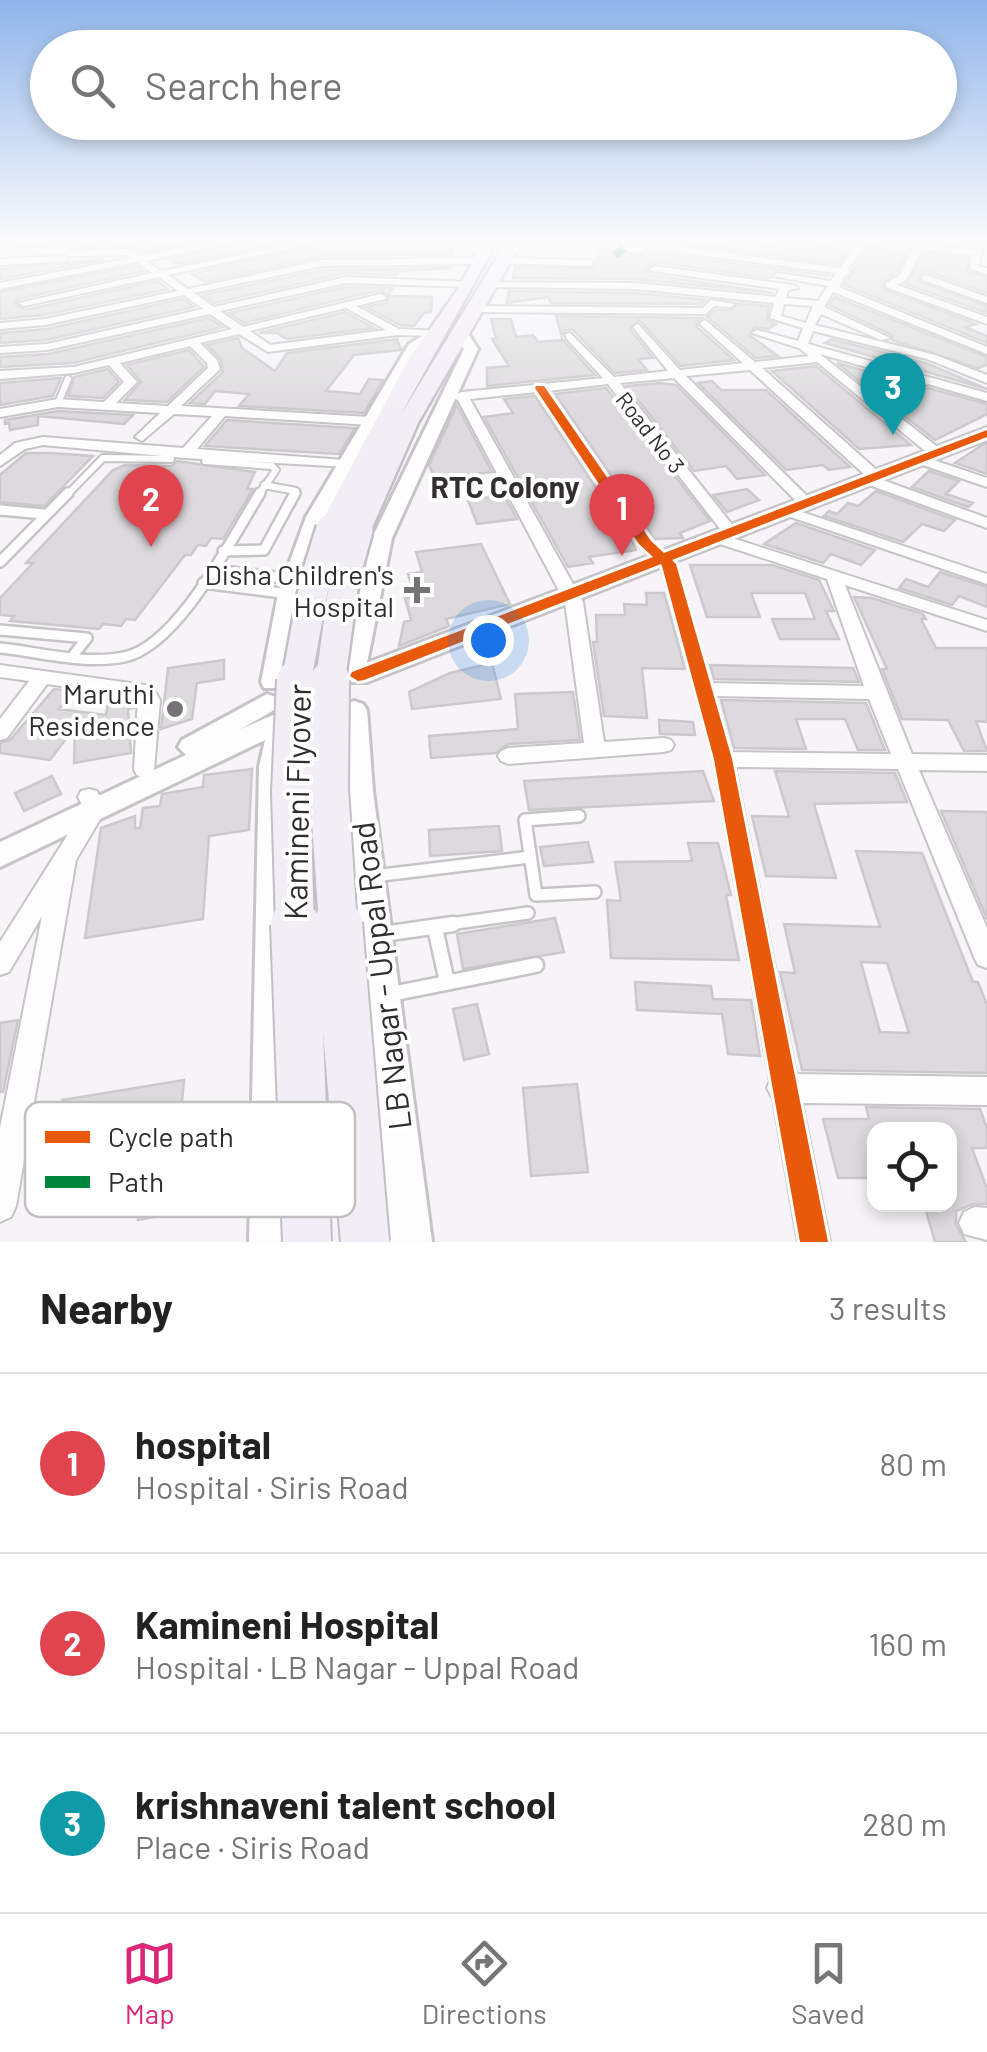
<!DOCTYPE html>
<html lang="en">
<head>
<meta charset="utf-8">
<style>
	:root { --surface:#fff; --page:#f6f6f6; --text:#222; --muted:#767676; --line:#e0e0e0; --accent:#db2777 }
	body { margin:0; font-family:Barlow,sans-serif; background:var(--page); color:var(--text) }
	.controls { position:absolute; right:30px; bottom:30px; display:grid; overflow:hidden; border-radius:20px; box-shadow:0 5px 15px #0003 }
	.controls button { width:90px; height:90px; display:grid; place-items:center; padding:0; border:0; border-bottom:2px solid var(--line); background:var(--surface); color:var(--text); font:50px sans-serif }
	.you { position:absolute; left:488px; top:640px; width:35px; height:35px; margin:-25px; border:8px solid #fff; border-radius:50%; background:#1a73e8; box-shadow:0 0 0 15px #1a73e833 }
	.badge { display:grid; place-items:center; width:65px; height:65px; border-radius:50%; background:var(--accent); color:#fff; font-size:32px; font-weight:700 }
	.pin { position:absolute; translate:-50% -82px; filter:drop-shadow(0 2px 5px #0008) }
	.pin::after { content:''; position:absolute; top:52px; width:35px; height:30px; background:inherit; clip-path:polygon(0 0,100% 0,50% 100%) }
	.list { margin:0; padding:0; list-style:none }
	h2 { display:flex; justify-content:space-between; align-items:center; height:130px; margin:0; padding:0 40px; font-size:42px }
	h2 small { font-size:32px; font-weight:400; color:var(--muted) }
	.list li { display:grid; grid-template-columns:65px 1fr auto; gap:30px; align-items:center; box-sizing:border-box; height:180px; padding:0 40px; border-top:2px solid var(--line) }
	.list b { display:block; font-size:38px; white-space:nowrap }
	.list p { margin:0; font-size:32px; white-space:nowrap; color:var(--muted) }
	.list em { font-size:32px; font-style:normal; color:var(--muted) }
	.icon { flex:none; width:55px; height:55px; fill:none; stroke:currentColor; stroke-width:2; stroke-linecap:round; stroke-linejoin:round }
	.map { position:relative; flex:none; width:987px; height:1242px; overflow:hidden }
	.search { position:absolute; background:var(--surface); box-shadow:0 5px 15px #0003; left:30px; right:30px; top:30px; height:110px; display:flex; align-items:center; gap:25px; box-sizing:border-box; padding:0 35px; border-radius:55px; color:var(--muted); font-size:38px }
	.sheet { height:670px; background:var(--surface) }
	nav { display:flex; justify-content:space-around; align-items:center; box-sizing:border-box; height:140px; border-top:2px solid var(--line); background:var(--surface); font-size:28px; color:var(--muted) }
	nav a { display:grid; justify-items:center; gap:5px }
	nav .on { color:var(--accent) }
	.map>svg:first-child { display:block }
</style>
</head>
<body>
<div class="map">
<svg width="987" height="1242" viewBox="0 0 987 1242">
	<rect width="100%" height="100%" fill="#f6f4f7"/>
	<path fill="#dcdadc" stroke="#cbc9cb" stroke-width="2.5" fill-rule="evenodd" d="M90,240H161L156,247L203,241L141,252L128,245L81,247Z
		M248,240H295L177,264L170,260Z
		M658,240H706L702,244L757,251L764,244L778,246L785,240L847,252L838,264Z
		M330,241L454,243L451,255L322,256L205,282L192,274Z
		M868,247L907,253L897,272L884,280L883,289L976,324L965,327L987,336V343L844,285Z
		M598,250L637,257L647,252L830,276L779,269L770,278L656,262L646,269L651,275L774,293L636,279L513,278L515,267L591,269L598,264Z
		M924,253L968,258L967,271L987,277V293L927,271L920,274V282L987,306V313L906,284Z
		M105,259L0,279V269Z
		M136,266L143,271L18,299L15,304L25,310L157,281L168,289L44,315L0,319V292Z
		M453,268L399,271L397,275L345,273L215,303L203,295L323,270Z
		M346,287L392,288L389,295L380,290L244,323L229,313Z
		M509,291L636,293L706,300L701,304L551,303L548,297L507,303Z
		M389,296L432,297L431,312L424,313L414,326L400,325L366,307L386,303Z
		M835,297L987,357V365L978,368L892,340V335L829,305Z
		M183,299L194,307L46,340L0,343V333L46,329Z
		M738,303L769,306L767,320L776,324L768,329L755,327L749,335L778,356L756,358L707,317L715,310H732Z
		M345,312L374,328L286,339L277,333H259Z
		M556,316L702,318L696,322L698,328L734,360L681,366L639,320L630,329L653,358L638,359L647,370L615,373L573,330H565L562,337Z
		M209,318L223,327L73,363L0,367V357L48,354Z
		M491,319H511L516,337L533,335L538,342L563,340L595,375L487,386V368L509,366L492,339L496,338Z
		M238,338L242,348L275,371L287,353L397,339L401,350L354,355L326,391L360,394L369,379L383,380L364,413L239,406L249,394L215,391L205,404L190,403L223,372L221,359L207,345Z
		M831,339L926,363L987,389L825,343Z
		M189,350L204,367L167,402L125,400L141,382L127,365Z
		M837,363L905,382L876,394Z
		M816,366L911,445L859,449L772,371Z
		M108,369L119,382L103,398L68,396L74,377Z
		M61,378L53,396L0,405V383Z
		M712,381L721,390H766L850,467L829,470L823,465L786,470L698,383Z
		M660,383L676,385L765,475L737,479L726,466L694,471L627,386Z
		M606,388L710,521L680,533L683,538L655,539L555,394Z
		M928,388L987,404V414L935,440L889,404Z
		M535,396L634,545L636,550L589,557L593,563L568,567L484,417L513,413L504,399Z
		M457,405L492,472L435,479L429,465Z
		M58,411L133,415L124,424L38,416V425L10,430L9,423L5,424V420Z
		M227,420L355,428L339,454L205,446Z
		M987,443V474L955,463L982,445Z
		M26,453H51L93,456L44,506L0,502V475Z
		M177,461L255,472L247,489H253L223,539L211,538L206,546L198,545L191,555H185L135,620L126,619L121,626L103,624L99,629L10,621L14,616L0,615V598L33,563H26L113,470L125,465L172,466Z
		M929,471L959,481L946,494L973,503L968,507L912,487Z
		M747,489L759,500L727,512L713,495Z
		M876,491L955,520L944,531L922,524L903,542L824,516L829,511L837,514L848,503L858,506Z
		M504,495L517,519L477,524L468,500Z
		M796,523L875,550L861,565L831,554L823,563L764,544Z
		M481,544L510,604L446,619L449,626L399,646L404,622L411,620L405,598L415,597L408,574L422,572L416,552Z
		M690,565H772L819,580L834,611H826L839,639H780L772,619H815L805,593H751L760,617H707Z
		M940,572L987,587V607L959,596L952,605L899,588L906,579L928,587Z
		M646,593H664L685,669L642,668L647,718L604,716L593,642H597L596,615H625L624,604L647,605Z
		M854,597L872,598L923,614L926,619H921L936,648H987V722L976,721L987,751H964L948,720L902,719L882,669H887Z
		M224,660V679L197,683L192,719L161,729L168,668Z
		M492,663L501,699L412,709L409,692L450,673Z
		M710,665L853,668L859,682L714,679Z
		M54,689L73,691L59,709L106,715L109,698L134,700V708L128,709L131,753L74,763L75,727L50,760L0,753V743L10,740Z
		M573,692L580,740L508,744L496,753L431,758L429,736L518,729L515,694Z
		M721,700L866,703L885,750H858L845,719H796L806,749L734,748Z
		M659,720L693,722L695,735L660,734Z
		M252,769L249,830L209,836L203,919L85,938L101,828L135,816V828H140L143,808L160,806L162,794L203,787L204,775Z
		M703,771L714,801L529,810L524,781Z
		M775,771L895,773L907,802L814,804L836,878L766,876L752,816L789,817Z
		M52,776L61,794L24,811L15,793Z
		M941,811L987,812V919Z
		M499,826L502,851L430,856L429,830Z
		M588,842L593,862L544,866L540,847Z
		M688,843H718L731,895H726L739,960L611,958L607,900L621,901L615,862L692,861Z
		M856,851L922,853L973,982H978L987,1005V1073L802,1070L780,972L795,973L784,924L880,927ZM861,962L887,963L909,1033L880,1032Z
		M555,918L564,952L463,969L457,934Z
		M635,982L711,986L713,999L751,1000L760,1056L728,1054L722,1014L637,1010Z
		M477,1004L489,1054L464,1060L453,1009Z
		M18,1020L3,1092H0V1023Z
		M184,1080L178,1146L246,1134L245,1200L138,1220L140,1196L44,1214L62,1100Z
		M577,1084L588,1172L531,1176L523,1088Z
		M866,1107L980,1109L987,1128V1148H972L987,1189V1204H973L956,1211V1225L966,1242H935L924,1204H950V1130H874V1178H838L823,1119H869Z"/>
	<g fill="none" stroke-linecap="round" stroke-linejoin="round">
		<g stroke="#c6c4c6" stroke-width="10">
			<path id="service-far3" d="M58,403L68,379
				M205,461L272,466L276,470L258,496
				M264,485L296,491L294,496
				M66,496L103,458L171,459"/>
		</g>
		<g stroke="#c6c4c6" stroke-width="14">
			<path id="service-far2" d="M0,510L44,514
				M223,551L264,550L295,493
				M0,562L68,493
				M212,570L293,579
				M203,583L289,594
				M0,630L87,638L74,654
				M0,648C40,652 84,665 124,657C178,646 232,538 260,493"/>
		</g>
		<g stroke="#c6c4c6" stroke-width="16">
			<path id="service-far1" d="M579,816L525,820L536,895L595,892
				M374,876L530,857
				M436,926L528,913"/>
		</g>
		<g stroke="#c6c4c6" stroke-width="19">
			<path id="service" d="M435,928L447,982
				M383,934L453,924
				M391,994L536,965"/>
		</g>
		<g stroke="#c6c4c6" stroke-width="4">
			<path id="minor" d="M82,240L79,244L0,247V241Z
				M228,240H244L146,261L162,271L312,240H327L168,275L188,289L323,260L478,258L483,261L478,264L323,266L194,293L214,307L346,277L472,282V286L469,287L346,283L220,311L243,327L381,294L386,297L385,299L356,306L399,329L441,331L442,333L437,336L397,335L268,352L239,334L200,343L217,360L220,369L181,406L370,417L376,421L370,425L225,416L197,449L344,460L351,464L349,467L185,458L43,445L25,449L0,466V455L15,443L43,437L183,448L212,416L174,414L142,441L135,437L160,413L58,407L0,417V409L58,399L104,402L124,382L109,365L74,373L0,379V371L74,367L232,329L210,314L47,350L0,353V347L47,344L203,309L184,295L45,325L0,329V323L45,319L178,291L159,277L24,306L19,303L152,273L137,262L0,289V283L131,258L126,255L66,256L69,251L128,249L140,256ZM346,308L386,330L270,345L250,331ZM190,346L207,363L208,368L168,406L116,403L137,382L120,363Z
				M558,240H579L636,247L645,240H654L651,243L840,268L853,249L797,240L856,244L859,240L974,250L977,240H985L978,266L987,268V274L970,269L972,255L922,249L907,279L897,285L987,317V324L886,287V283L900,275L913,248L866,243L848,270L852,272L845,275L839,287L987,347V354L833,292L824,307L890,338L881,340L821,314L815,325L935,355L987,375V383L927,359L813,331L808,344L987,393V401L928,384L882,403L940,449V455H930L817,362L762,368L880,473L882,476L880,479L987,518V528L861,482L859,479L865,475L750,370L686,376L811,500V506H801L674,378L620,383L737,531L729,536L724,534L608,384L548,391L652,541L677,564L711,683L864,686L827,579L720,544L718,541L726,536L987,620V631L845,585L912,754L987,755V771L919,770L987,928V968L978,965L974,957L898,769L735,767L796,1074L987,1077V1105L802,1103L830,1242H798L773,1099L767,1088L770,1081L713,759L661,566L640,547L537,392L470,399L583,602L604,742L664,738L671,740L674,745L671,750L664,752L508,764L501,761L498,756L501,751L508,748L584,743L565,602L458,400L449,397L462,392L603,378L566,338V334L570,333L614,377L668,371L633,327L638,324L680,370L743,363L701,325L700,323L705,320L755,362L809,356L799,348L752,333L757,330L798,341L803,328L770,318L774,303L636,289L489,287L486,286V282L636,283L776,297L779,289L652,271L650,269L655,266L793,285L798,288L788,290L786,298L818,301L828,286L773,276L778,273L831,281L836,273L646,248L638,253ZM784,304L813,306L806,323L781,316ZM820,354L916,381L875,398ZM715,696L869,699L891,754L731,752Z
				M65,256L68,261L0,265V259Z
				M503,258L589,260L594,263L589,266L500,263L498,261Z
				M926,275L987,297V303L923,280V276Z
				M711,300L735,304L730,307L714,306L706,314L475,312L470,309L475,306L703,308Z
				M919,455L987,478V487L914,462V456Z
				M787,507L987,574V584L782,514L780,511Z
				M0,665L152,686L160,700L154,770L151,775L144,778L137,775L134,770L138,697L47,684L7,738L0,740V719L29,681L0,677Z
				M89,789L97,791L106,809L76,860L16,1206L11,1217L0,1222V1128L42,916L9,972L0,975V942L84,809L78,797L81,791Z
				M975,1207L987,1208V1240L964,1234L959,1223L964,1212Z"/>
		</g>
		<g stroke="#c6c4c6" stroke-width="6">
			<path id="tertiary" d="M460,328L465,329L478,349L392,538L367,663L987,428V439L367,682H349L342,671L372,538L464,349L453,332Z
				M432,330L444,333L422,347L326,517L300,594L285,682L282,688H264L261,682L278,594L306,517L409,344Z
				M267,694L276,697L279,703L276,709L241,729L273,715H291L295,721L285,767L291,1242H249L259,767L265,740L0,867V842L186,755L178,747L182,740Z
				M354,701L363,704L367,710L373,791L432,1242H390L345,791L341,710L345,704Z"/>
		</g>
		<g stroke="#c2bfc9" stroke-width="4">
			<path id="primary" d="M470,240H484L486,256L469,251Z
				M514,240H528L512,257H502Z"/>
		</g>
		<g stroke="#c2bfc9" stroke-width="5">
			<path id="trunk" d="M484,240H498L400,416L499,254L500,240H514L515,254L418,423L371,530L367,536H349L345,530L350,517L340,535H322L318,529L407,362L458,289Z"/>
		</g>
		<use href="#service-far3" stroke="#fefdfe" stroke-width="6"/>
		<use href="#service-far2" stroke="#fefdfe" stroke-width="9"/>
		<use href="#service-far1" stroke="#fefdfe" stroke-width="11"/>
		<use href="#service" stroke="#fefdfe" stroke-width="14"/>
		<use href="#minor" fill="#fefdfe" fill-rule="evenodd"/>
		<use href="#tertiary" fill="#fefdfe" fill-rule="evenodd"/>
		<use href="#primary" fill="#f4f2f7" fill-rule="evenodd"/>
		<use href="#trunk" fill="#f1eef6" fill-rule="evenodd"/>
		<g stroke="#c2bfc9" stroke-width="34" stroke-linecap="butt">
			<path id="trunk-bridge-far2" d="M296,683L315,580L331,529
				M330,683L344,581L358,530"/>
		</g>
		<g stroke="#c2bfc9" stroke-width="42" stroke-linecap="butt">
			<path id="trunk-bridge-far1" d="M330,680L329,789L338,926
				M295,926L291,792L296,680"/>
		</g>
		<g stroke="#c2bfc9" stroke-width="52" stroke-linecap="butt">
			<path id="trunk-bridge" d="M295,924L307,1242
				M338,924L365,1242"/>
		</g>
		<use href="#trunk-bridge-far2" stroke="#f1eef6" stroke-width="29"/>
		<use href="#trunk-bridge-far1" stroke="#f1eef6" stroke-width="38"/>
		<use href="#trunk-bridge" stroke="#f1eef6" stroke-width="48"/>
		<path stroke="#00873e" stroke-width="8" stroke-dasharray="14 8" stroke-linecap="butt" d="M615,255L624,248"/>
		<g stroke="#fff" stroke-width="6">
			<path id="cycleway" d="M536,386H544L651,541L664,553L987,430V437L672,560L676,564L732,759L828,1242H800L714,759L662,566L661,564L364,680L358,681L350,676L352,672L653,557L639,544L535,388Z"/>
		</g>
		<use href="#cycleway" fill="#e8590c" fill-rule="evenodd"/>
	</g>
	<linearGradient id="sky" x2="0" y2="1"><stop stop-color="#90b5ea"/><stop offset="0.58" stop-color="#fbfafb"/><stop offset="1" stop-color="#fbfafb" stop-opacity="0"/></linearGradient>
	<rect width="987" height="414" fill="url(#sky)"/>
	<g fill="#757376" stroke="#fff" stroke-width="4">
		<path d="M412 575h10v10h10v10h-10v10h-10v-10h-10v-10h10z"/>
		<circle cx="175" cy="709" r="10"/>
	</g>
	<g text-anchor="middle" dominant-baseline="central" stroke-width="8" stroke-linejoin="round" paint-order="stroke">
		<g font-size="22" fill="#2f2d30" stroke="#fff">
			<text transform="translate(651 432) rotate(52)">Road No 3</text>
		</g>
		<g font-size="28" fill="#2f2d30" stroke="#fff" text-anchor="end">
			<text x="394" y="574">Disha Children's<tspan x="394" dy="32">Hospital</tspan></text>
			<text x="155" y="693">Maruthi<tspan x="155" dy="32">Residence</tspan></text>
		</g>
		<g font-size="30" font-weight="bold" fill="#322e32" stroke="#fff">
			<text x="505" y="486">RTC Colony</text>
		</g>
		<g font-size="32" fill="#2f2d30" stroke="#fff">
			<text transform="translate(296 802) rotate(-89)">Kamineni Flyover</text>
			<text transform="translate(380 976) rotate(-97)">LB Nagar - Uppal Road</text>
		</g>
	</g>
	<rect x="25" y="1102" width="330" height="115" rx="15" fill="#fff" stroke="#c1c0c1" stroke-width="2.5"/>
	<rect x="45" y="1131" width="45" height="12" fill="#e8590c"/>
	<rect x="45" y="1176" width="45" height="12" fill="#00873e"/>
	<g font-size="28" fill="#2f2d30">
		<text x="108" y="1147">Cycle path</text>
		<text x="108" y="1192">Path</text>
	</g>
</svg>
<div class="controls">
<button><svg class="icon" aria-label="locate" viewBox="0 0 24 24"><circle cx="12" cy="12" r="6"/><path d="M12 2v4M12 18v4M2 12h4M18 12h4"/></svg></button>
</div>
<div class="you"></div>
<div class="pin badge" style="left:622px;top:556px;background:#e0444e">1</div>
<div class="pin badge" style="left:151px;top:547px;background:#e0444e">2</div>
<div class="pin badge" style="left:893px;top:435px;background:#0f9aa8">3</div>
<div class="search"><svg class="icon" aria-label="search" viewBox="0 0 24 24"><circle cx="10" cy="10" r="6"/><path d="M15 15l6 6"/></svg>Search here</div>
</div>
<section class="sheet">
<h2>Nearby<small>3 results</small></h2>
<ul class="list">
<li><span class="badge" style="background:#e0444e">1</span><div><b>hospital</b><p>Hospital · Siris Road</p></div><em>80 m</em></li>
<li><span class="badge" style="background:#e0444e">2</span><div><b>Kamineni Hospital</b><p>Hospital · LB Nagar - Uppal Road</p></div><em>160 m</em></li>
<li><span class="badge" style="background:#0f9aa8">3</span><div><b>krishnaveni talent school</b><p>Place · Siris Road</p></div><em>280 m</em></li>
</ul>
</section>
<nav>
<a class="on"><svg class="icon" aria-label="map" viewBox="0 0 24 24"><path d="M3 6l6-2 6 2 6-2v14l-6 2-6-2-6 2zM9 4v14M15 6v14"/></svg>Map</a>
<a><svg class="icon" aria-label="directions" viewBox="0 0 24 24"><path d="M12 3l9 9-9 9-9-9zM9 14v-3h6M13 9l2 2-2 2"/></svg>Directions</a>
<a><svg class="icon" aria-label="saved" viewBox="0 0 24 24"><path d="M7 4h10v16l-5-4-5 4z"/></svg>Saved</a>
</nav>
</body>
</html>
